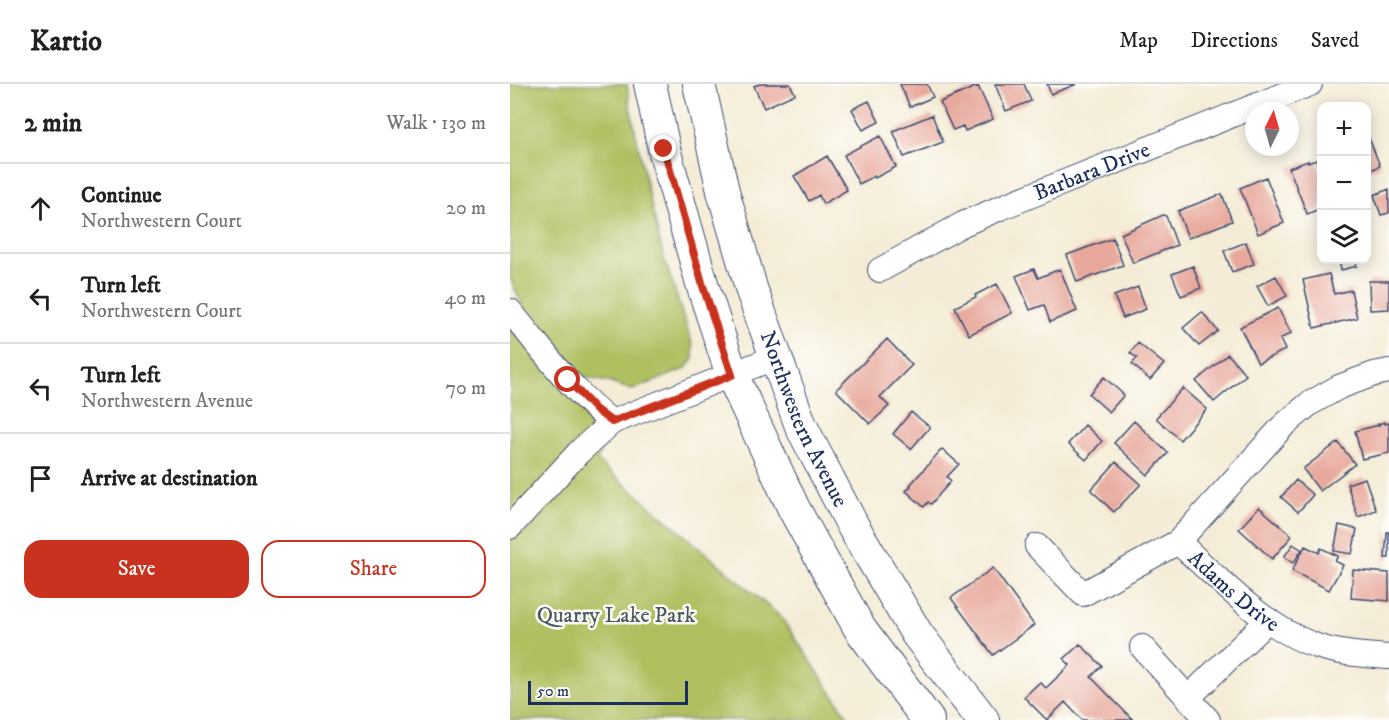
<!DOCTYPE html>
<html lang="en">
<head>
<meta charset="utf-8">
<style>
	:root { --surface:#fff; --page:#f6f6f6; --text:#202124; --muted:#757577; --line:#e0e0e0; --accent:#c8321e }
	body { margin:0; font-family:"IM FELL DW Pica",serif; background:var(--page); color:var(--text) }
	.controls { position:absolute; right:18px; top:18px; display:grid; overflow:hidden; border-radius:12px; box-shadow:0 3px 15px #0003 }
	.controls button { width:54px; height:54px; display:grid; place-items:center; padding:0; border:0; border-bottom:2px solid var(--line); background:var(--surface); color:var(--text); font:30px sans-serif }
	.compass { position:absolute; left:735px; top:18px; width:54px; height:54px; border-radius:50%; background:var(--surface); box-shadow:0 3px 15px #0003; rotate:5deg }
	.scale { position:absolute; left:18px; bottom:15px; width:160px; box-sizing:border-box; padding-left:6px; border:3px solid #1b2f5e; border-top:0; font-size:16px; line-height:21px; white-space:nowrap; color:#1b2f5e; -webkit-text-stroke:4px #fdfcf7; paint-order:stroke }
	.stop { position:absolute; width:18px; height:18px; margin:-14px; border:4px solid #c8321e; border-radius:50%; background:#fff }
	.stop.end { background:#c8321e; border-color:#fff; box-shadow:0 2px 6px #0008 }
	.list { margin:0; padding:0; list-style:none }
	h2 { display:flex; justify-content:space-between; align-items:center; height:78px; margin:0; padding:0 24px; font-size:26px }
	h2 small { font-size:20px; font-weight:400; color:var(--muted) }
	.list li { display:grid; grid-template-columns:39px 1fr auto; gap:18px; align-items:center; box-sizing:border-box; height:90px; padding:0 24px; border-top:2px solid var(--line) }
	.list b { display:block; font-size:22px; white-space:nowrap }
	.list p { margin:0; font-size:20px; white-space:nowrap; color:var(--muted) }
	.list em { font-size:20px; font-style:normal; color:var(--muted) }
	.actions { display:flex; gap:12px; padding:18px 24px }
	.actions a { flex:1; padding:14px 0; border:2px solid var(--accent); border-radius:18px; text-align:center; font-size:21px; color:var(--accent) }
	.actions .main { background:var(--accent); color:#fff }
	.icon { flex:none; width:33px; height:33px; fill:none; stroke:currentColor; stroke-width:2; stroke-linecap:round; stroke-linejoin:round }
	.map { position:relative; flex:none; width:879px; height:636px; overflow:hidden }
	header { display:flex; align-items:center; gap:36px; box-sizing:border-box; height:84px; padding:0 30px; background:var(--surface); border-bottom:2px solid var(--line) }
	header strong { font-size:28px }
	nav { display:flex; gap:33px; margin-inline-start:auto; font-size:21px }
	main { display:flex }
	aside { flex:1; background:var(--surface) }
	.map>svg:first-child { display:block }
</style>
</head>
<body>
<header>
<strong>Kartio</strong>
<nav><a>Map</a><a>Directions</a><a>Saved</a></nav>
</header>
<main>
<aside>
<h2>2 min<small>Walk · 130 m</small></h2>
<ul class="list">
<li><svg class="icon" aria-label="ahead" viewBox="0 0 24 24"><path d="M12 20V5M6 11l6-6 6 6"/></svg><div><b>Continue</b><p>Northwestern Court</p></div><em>20 m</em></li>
<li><svg class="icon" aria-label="left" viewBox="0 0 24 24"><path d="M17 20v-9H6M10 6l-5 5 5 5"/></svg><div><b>Turn left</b><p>Northwestern Court</p></div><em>40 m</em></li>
<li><svg class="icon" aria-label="left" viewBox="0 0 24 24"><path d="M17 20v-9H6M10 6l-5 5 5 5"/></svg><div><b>Turn left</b><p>Northwestern Avenue</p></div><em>70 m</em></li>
<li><svg class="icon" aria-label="arrive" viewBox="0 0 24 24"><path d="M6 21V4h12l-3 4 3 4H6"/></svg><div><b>Arrive at destination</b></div></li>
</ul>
<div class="actions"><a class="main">Save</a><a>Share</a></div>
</aside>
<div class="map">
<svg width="879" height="636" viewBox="0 0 879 636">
	<rect width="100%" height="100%" fill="#fdfcf7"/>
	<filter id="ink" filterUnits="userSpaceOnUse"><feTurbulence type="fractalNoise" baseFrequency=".0167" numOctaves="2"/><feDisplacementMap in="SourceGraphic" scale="12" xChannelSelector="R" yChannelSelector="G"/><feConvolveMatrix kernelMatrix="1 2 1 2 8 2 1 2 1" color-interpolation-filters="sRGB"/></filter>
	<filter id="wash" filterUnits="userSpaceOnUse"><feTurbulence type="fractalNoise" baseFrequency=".008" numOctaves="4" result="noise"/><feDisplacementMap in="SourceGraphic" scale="24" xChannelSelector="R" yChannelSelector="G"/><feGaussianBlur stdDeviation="1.35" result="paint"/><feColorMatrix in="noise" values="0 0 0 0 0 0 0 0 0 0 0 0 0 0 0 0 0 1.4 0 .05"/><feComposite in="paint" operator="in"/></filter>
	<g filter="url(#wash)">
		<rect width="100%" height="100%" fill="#f4ecd6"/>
		<path fill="#b0bf61" stroke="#667760" stroke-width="1.5" d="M0,0H117L120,22L136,99L153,171L183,262V276L175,285L122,306L98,298L65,291L14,225L0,194Z
			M0,227L102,338L87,377L271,533L340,636H0Z"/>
		<g id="blocks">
			<path fill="#e8a89c" d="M250,0H280L285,10L254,24L244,2Z
				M390,0H417L423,13L400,23Z
				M485,0H514L521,17L496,27Z
				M537,0H567L541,10Z
				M468,2L483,35L455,47L453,42L443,46L430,18Z
				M359,17L369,38L353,46L342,25Z
				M422,31L433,58L394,73L383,47Z
				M370,52L386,83L365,94L364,92L349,100L334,71Z
				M859,54L870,82L856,88V55Z
				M317,72L337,106L313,120L309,111L299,117L284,92Z
				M806,76L812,91V124L797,130L779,84L798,77V79Z
				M756,93L774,139L748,150L730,104Z
				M879,105V129L871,131L864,111Z
				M712,110L722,137L678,154L668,127Z
				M653,131L656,132L667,161L623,179L611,150Z
				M603,154L613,181L567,198L557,171Z
				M736,158L744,180L722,188L714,167Z
				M829,176H845L847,182L831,186Z
				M683,182L691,204L671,212L662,190Z
				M524,185L528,194L550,185L567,227L540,238L534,221L520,226L506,192Z
				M819,190L824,210L841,206L847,234L804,244L793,196Z
				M766,192L777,212L758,222L747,202Z
				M859,197H879V225L860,226Z
				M487,200L502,229L459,251L445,223L466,213L465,211Z
				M628,203L636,225L613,234L604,212Z
				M768,224L781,249L770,255L775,266L748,279L730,243Z
				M692,228L708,247L689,262L673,244Z
				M377,255L402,281L370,313L379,322L360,340L326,306Z
				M628,259L654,280L640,296L622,280L627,274L620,269Z
				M718,270L736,291L704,318L686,297Z
				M594,293L614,311L599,328L579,310Z
				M673,304L697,325L670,356L646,334Z
				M401,328L420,343L401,365L383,350Z
				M624,337L658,369L638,391L604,359Z
				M874,338V340L879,339V369L852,375L845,347L869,341L868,340Z
				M575,341L592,357L576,376L558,360Z
				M828,358L845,380L810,407L793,385Z
				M432,365L449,380L437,393L441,397L421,420L418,418L414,423L396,407L401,402L400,401Z
				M606,378L631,400L604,428L581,406Z
				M855,394L866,426L848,433L837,400Z
				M786,396L803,411L788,428L771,413Z
				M749,423L782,452L762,475L729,445Z
				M829,441L847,445L842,470L824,467Z
				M877,448H879V474H875Z
				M783,460L792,466L783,479L774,473Z
				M795,462L809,469L811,464L828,472L825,477L833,481L819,506L782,487Z
				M483,484L524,541L483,571L441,514Z
				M843,486L879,489V517L841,514Z
				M570,560L592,582L581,593L623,636H572L555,618L537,636L514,613L530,598L536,604L560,581L554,575Z"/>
		</g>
	</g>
	<g filter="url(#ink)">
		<use href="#blocks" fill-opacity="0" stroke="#3c4b70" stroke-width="1.5"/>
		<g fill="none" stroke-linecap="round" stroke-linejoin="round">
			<g stroke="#3c4b70" stroke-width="26">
				<g id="minor">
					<path id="s1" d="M370,186L453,140L497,121L800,0"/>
					<path d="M0,227C32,265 62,308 102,338"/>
					<path id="s2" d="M879,287L864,290L829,303L799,320L773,342L668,458C709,495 754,544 807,562C830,570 855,571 879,573"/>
					<path d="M0,443L69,368L102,338L266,273"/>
					<path d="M527,462L573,510L668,458"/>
					<path d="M632,563L698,636"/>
					<path d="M678,614L758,536"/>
				</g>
			</g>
			<g stroke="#3c4b70" stroke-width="34">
				<g id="major">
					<path d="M140,0L154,65L193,203L222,291L284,425L350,545L418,636"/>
					<path id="s3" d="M189,0L213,107L242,207L291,342L344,444L407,550L473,636"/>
				</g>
			</g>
			<use href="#minor" stroke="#fff" stroke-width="24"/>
			<use href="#major" stroke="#fff" stroke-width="32"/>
		</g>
	</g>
	<g fill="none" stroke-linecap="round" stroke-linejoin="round" filter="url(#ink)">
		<path stroke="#c8321e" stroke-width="8" d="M58,296L85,325L102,338L222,291L193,202L154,65"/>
	</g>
	<g text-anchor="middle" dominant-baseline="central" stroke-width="5" stroke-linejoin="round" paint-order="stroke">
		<g font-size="22" fill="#1b2f5e" stroke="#fdfcf7">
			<text stroke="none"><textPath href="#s1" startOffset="234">Barbara Drive</textPath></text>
			<text stroke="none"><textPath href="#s3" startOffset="352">Northwestern Avenue</textPath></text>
			<text stroke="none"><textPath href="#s2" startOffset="352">Adams Drive</textPath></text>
		</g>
		<g font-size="22" fill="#485a5f" stroke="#fdfcf7">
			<text x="106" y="531">Quarry Lake Park</text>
		</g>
	</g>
</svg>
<div class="controls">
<button>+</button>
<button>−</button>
<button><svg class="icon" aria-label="layers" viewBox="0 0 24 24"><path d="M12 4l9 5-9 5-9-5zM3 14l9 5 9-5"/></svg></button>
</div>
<svg class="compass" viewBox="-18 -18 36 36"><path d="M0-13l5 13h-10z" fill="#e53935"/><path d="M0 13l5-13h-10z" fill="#757577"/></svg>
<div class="scale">50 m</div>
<div class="stop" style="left:58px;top:296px"></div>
<div class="stop end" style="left:154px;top:65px"></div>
</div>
</main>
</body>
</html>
